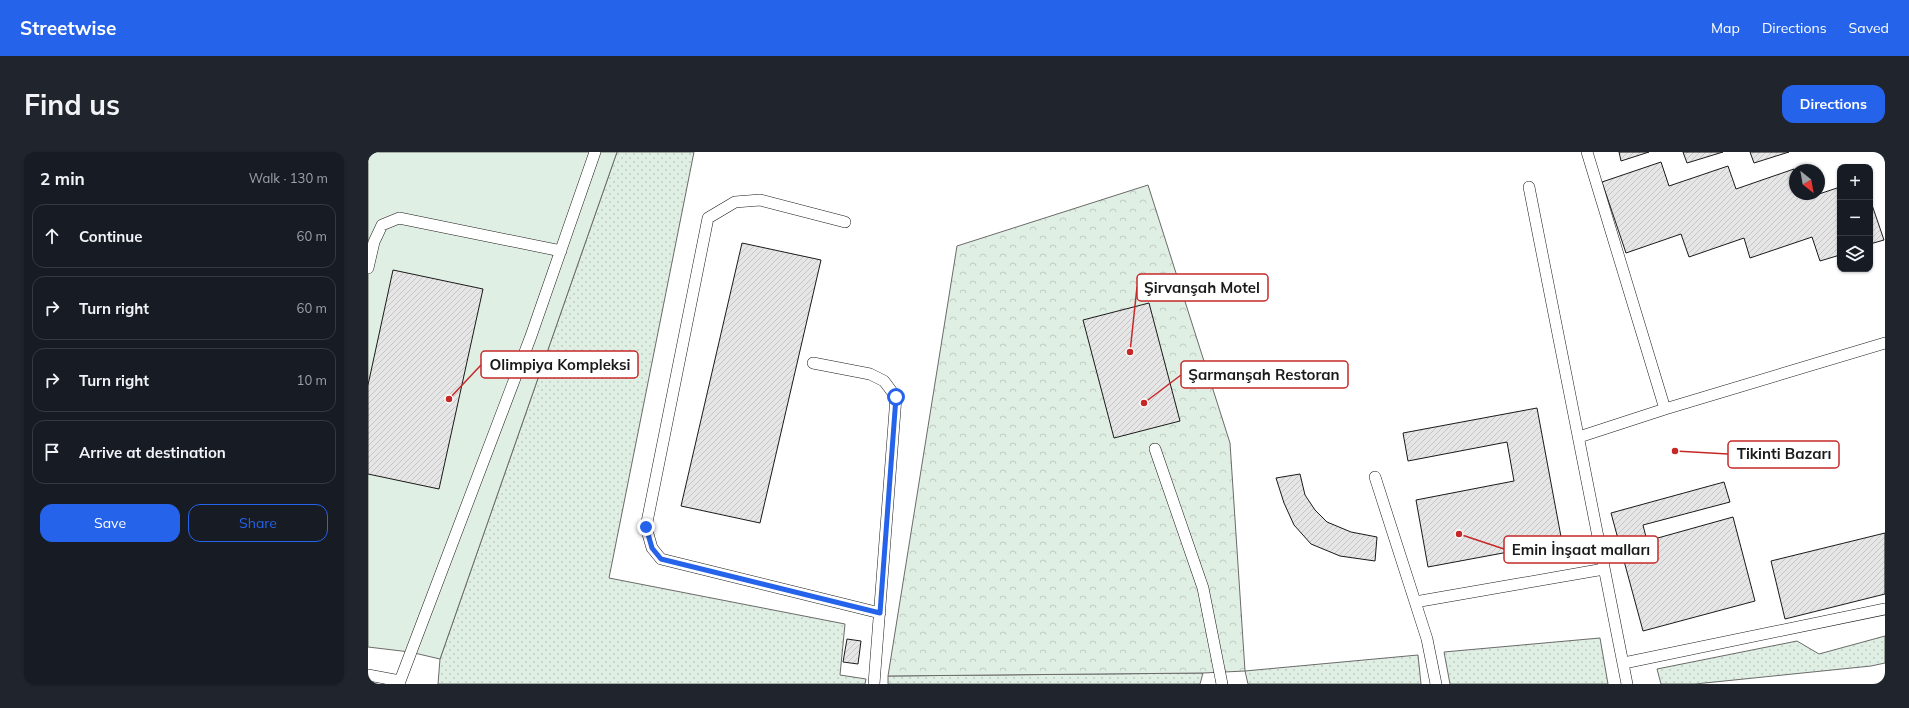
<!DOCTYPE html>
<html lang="en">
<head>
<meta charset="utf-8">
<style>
	:root { --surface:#171b24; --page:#20242c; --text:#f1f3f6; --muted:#9ea1a6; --line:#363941; --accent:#2563eb }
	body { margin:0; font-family:Mulish,sans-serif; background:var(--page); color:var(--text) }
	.controls { position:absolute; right:12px; top:12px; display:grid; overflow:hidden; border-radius:8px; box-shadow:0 1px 3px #0004 }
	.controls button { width:36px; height:36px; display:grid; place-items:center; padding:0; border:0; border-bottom:1px solid var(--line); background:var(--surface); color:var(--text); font:20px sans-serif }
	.compass { position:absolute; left:1421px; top:12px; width:36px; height:36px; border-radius:50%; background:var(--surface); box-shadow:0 1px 3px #0004; rotate:149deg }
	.stop { position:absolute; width:12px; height:12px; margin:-9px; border:3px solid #2563eb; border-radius:50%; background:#fff }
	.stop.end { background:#2563eb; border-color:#fff; box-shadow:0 1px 4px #0008 }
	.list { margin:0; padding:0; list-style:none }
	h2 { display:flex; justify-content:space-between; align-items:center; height:52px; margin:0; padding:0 16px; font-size:17px }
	h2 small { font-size:13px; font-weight:400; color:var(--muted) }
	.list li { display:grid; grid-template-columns:26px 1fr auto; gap:12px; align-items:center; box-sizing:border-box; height:64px; margin:0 8px 8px; padding:0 8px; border:1px solid var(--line); border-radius:12px }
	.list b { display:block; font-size:15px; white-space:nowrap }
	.list em { font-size:13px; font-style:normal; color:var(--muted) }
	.actions { display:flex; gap:8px; padding:12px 16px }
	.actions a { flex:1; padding:9px 0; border:1px solid var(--accent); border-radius:12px; text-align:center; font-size:14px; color:var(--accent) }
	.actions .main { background:var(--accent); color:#fff }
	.icon { flex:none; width:22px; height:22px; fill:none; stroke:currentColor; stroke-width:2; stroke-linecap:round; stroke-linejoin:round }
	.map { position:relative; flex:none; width:1517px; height:532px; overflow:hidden; border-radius:12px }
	header { display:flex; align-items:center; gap:24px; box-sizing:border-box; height:56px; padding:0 20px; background:var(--accent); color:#fff }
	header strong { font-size:19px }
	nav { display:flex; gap:22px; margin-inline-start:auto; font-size:14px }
	.intro { display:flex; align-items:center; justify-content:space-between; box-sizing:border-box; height:96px; padding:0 24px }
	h1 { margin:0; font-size:28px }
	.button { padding:10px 18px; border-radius:12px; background:var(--accent); color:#fff; font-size:14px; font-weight:700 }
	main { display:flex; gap:24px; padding:0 24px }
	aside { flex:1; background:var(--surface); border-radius:12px; box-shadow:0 1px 3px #0004 }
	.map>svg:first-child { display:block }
</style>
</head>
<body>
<header>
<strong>Streetwise</strong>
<nav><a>Map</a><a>Directions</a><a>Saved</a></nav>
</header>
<div class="intro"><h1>Find us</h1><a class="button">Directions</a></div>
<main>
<aside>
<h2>2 min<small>Walk · 130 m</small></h2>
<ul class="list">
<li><svg class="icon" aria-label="ahead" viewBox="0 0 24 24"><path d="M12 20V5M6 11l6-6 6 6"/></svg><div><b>Continue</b></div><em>60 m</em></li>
<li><svg class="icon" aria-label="right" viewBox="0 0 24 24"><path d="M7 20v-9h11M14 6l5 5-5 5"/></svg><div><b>Turn right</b></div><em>60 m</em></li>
<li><svg class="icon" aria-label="right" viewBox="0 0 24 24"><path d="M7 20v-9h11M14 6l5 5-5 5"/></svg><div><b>Turn right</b></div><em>10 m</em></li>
<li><svg class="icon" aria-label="arrive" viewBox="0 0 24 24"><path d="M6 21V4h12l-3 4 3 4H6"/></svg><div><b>Arrive at destination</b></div></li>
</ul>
<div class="actions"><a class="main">Save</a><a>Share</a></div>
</aside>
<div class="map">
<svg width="1517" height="532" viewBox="0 0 1517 532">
	<defs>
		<pattern id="grass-dots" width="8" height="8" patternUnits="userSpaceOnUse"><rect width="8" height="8" fill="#e0efe3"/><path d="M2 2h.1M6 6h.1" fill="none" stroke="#c0ccc2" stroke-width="1.8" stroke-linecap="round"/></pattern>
		<pattern id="park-crowns" width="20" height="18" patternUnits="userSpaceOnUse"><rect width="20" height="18" fill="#e0efe3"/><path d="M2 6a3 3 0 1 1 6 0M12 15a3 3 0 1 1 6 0" fill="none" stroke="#c0ccc2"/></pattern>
		<pattern id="building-hatch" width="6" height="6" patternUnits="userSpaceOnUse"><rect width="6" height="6" fill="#e6e6e6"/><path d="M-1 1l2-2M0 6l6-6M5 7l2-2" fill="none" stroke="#c5c5c5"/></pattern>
	</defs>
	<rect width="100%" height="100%" fill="#fff"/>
	<path fill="url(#grass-dots)" stroke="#6a6a6a" d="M249,0H326L241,426L477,472L472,523L498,527L497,532H70L72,507Z
		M1517,484V511L1503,514L1327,532H1293L1289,517L1429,489L1451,502Z
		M1232,486L1240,532H1082L1076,500Z
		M1050,503L1053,532H880L877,519Z
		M835,521L832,532H520V524Z"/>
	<path fill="url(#park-crowns)" stroke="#6a6a6a" d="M780,33L862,291L877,519L835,521L520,524L589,94Z"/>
	<path fill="#e0efe3" stroke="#6a6a6a" d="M0,0H249L72,507L42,500L0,495Z"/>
	<path fill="url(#building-hatch)" stroke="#1a1a1a" d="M1251,0H1281L1253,9Z
		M1315,0H1355L1319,11Z
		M1382,0H1421L1386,11Z
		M1293,10L1301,34L1360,14L1368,37L1426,17L1427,42H1434L1436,47L1472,35V103L1452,109L1444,85L1382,106L1376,86L1321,105L1313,82L1258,101L1234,30Z
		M1502,47L1516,88L1502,92Z
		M374,91L453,108L392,371L313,354Z
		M25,118L115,137L71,337L0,322V233Z
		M781,151L812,269L746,286L715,168Z
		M1169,256L1194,390L1060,415L1048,348L1146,329L1139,290L1040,309L1035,281Z
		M932,322L937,343L947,358L959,370L983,380L1009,385L1007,409L972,404L943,392L926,373L916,351L908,326Z
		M1356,330L1362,350L1275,373L1279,389L1365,365L1387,449L1275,479L1243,361Z
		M1517,381V442L1417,467L1403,409Z
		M479,487L493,489L490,512L475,510Z"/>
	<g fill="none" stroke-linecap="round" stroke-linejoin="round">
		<g stroke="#1a1a1a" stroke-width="12">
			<path id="lane" d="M1219,0L1297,257
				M1161,35L1259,532
				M477,70L392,48L367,50L340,66L278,375L284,396L293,407L512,461
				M0,116L6,90L14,73L31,66L193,99
				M445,211L502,222L516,229L528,245L506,532
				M1211,285L1297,257L1517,191
				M787,297L835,436L854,532
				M1007,325L1059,487L1068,532
				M1047,450L1236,417
				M1256,511L1517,457
				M0,523L32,529V532
				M32,529L163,184L227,0"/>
		</g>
		<use href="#lane" stroke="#fff" stroke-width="11"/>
	</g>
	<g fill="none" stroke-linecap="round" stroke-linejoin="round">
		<path stroke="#2563eb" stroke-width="5" d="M278,375L284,396L293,407L512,461L528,245"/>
	</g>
	<path fill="none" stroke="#c62828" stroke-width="1.5" d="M762 200L769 135M81 247L113 213M776 251L813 223M1307 299L1360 302M1091 382L1136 397"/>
	<g fill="#c62828" stroke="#fff" stroke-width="1.5">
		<circle cx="762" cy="200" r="4"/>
		<circle cx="81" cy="247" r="4"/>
		<circle cx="776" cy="251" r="4"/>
		<circle cx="1307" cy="299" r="4"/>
		<circle cx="1091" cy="382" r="4"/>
	</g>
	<g fill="#fff" stroke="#c62828" stroke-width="1.5">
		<rect x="769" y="122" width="131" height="27" rx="4"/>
		<rect x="113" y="199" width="157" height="27" rx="4"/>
		<rect x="813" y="209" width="167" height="27" rx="4"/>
		<rect x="1360" y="289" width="111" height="27" rx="4"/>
		<rect x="1136" y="384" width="154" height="27" rx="4"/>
	</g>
	<g font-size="15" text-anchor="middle" font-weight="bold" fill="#1a1a1a">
		<text x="834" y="141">Şirvanşah Motel</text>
		<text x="192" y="218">Olimpiya Kompleksi</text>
		<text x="896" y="228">Şarmanşah Restoran</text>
		<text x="1416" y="307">Tikinti Bazarı</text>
		<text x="1213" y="403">Emin İnşaat malları</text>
	</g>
</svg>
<div class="controls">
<button>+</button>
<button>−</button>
<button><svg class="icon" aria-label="layers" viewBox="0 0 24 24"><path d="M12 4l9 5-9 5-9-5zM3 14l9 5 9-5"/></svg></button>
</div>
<svg class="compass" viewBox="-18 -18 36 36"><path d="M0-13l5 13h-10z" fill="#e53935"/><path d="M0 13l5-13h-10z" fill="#9ea1a6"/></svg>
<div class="stop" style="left:528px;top:245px"></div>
<div class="stop end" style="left:278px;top:375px"></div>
</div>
</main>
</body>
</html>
